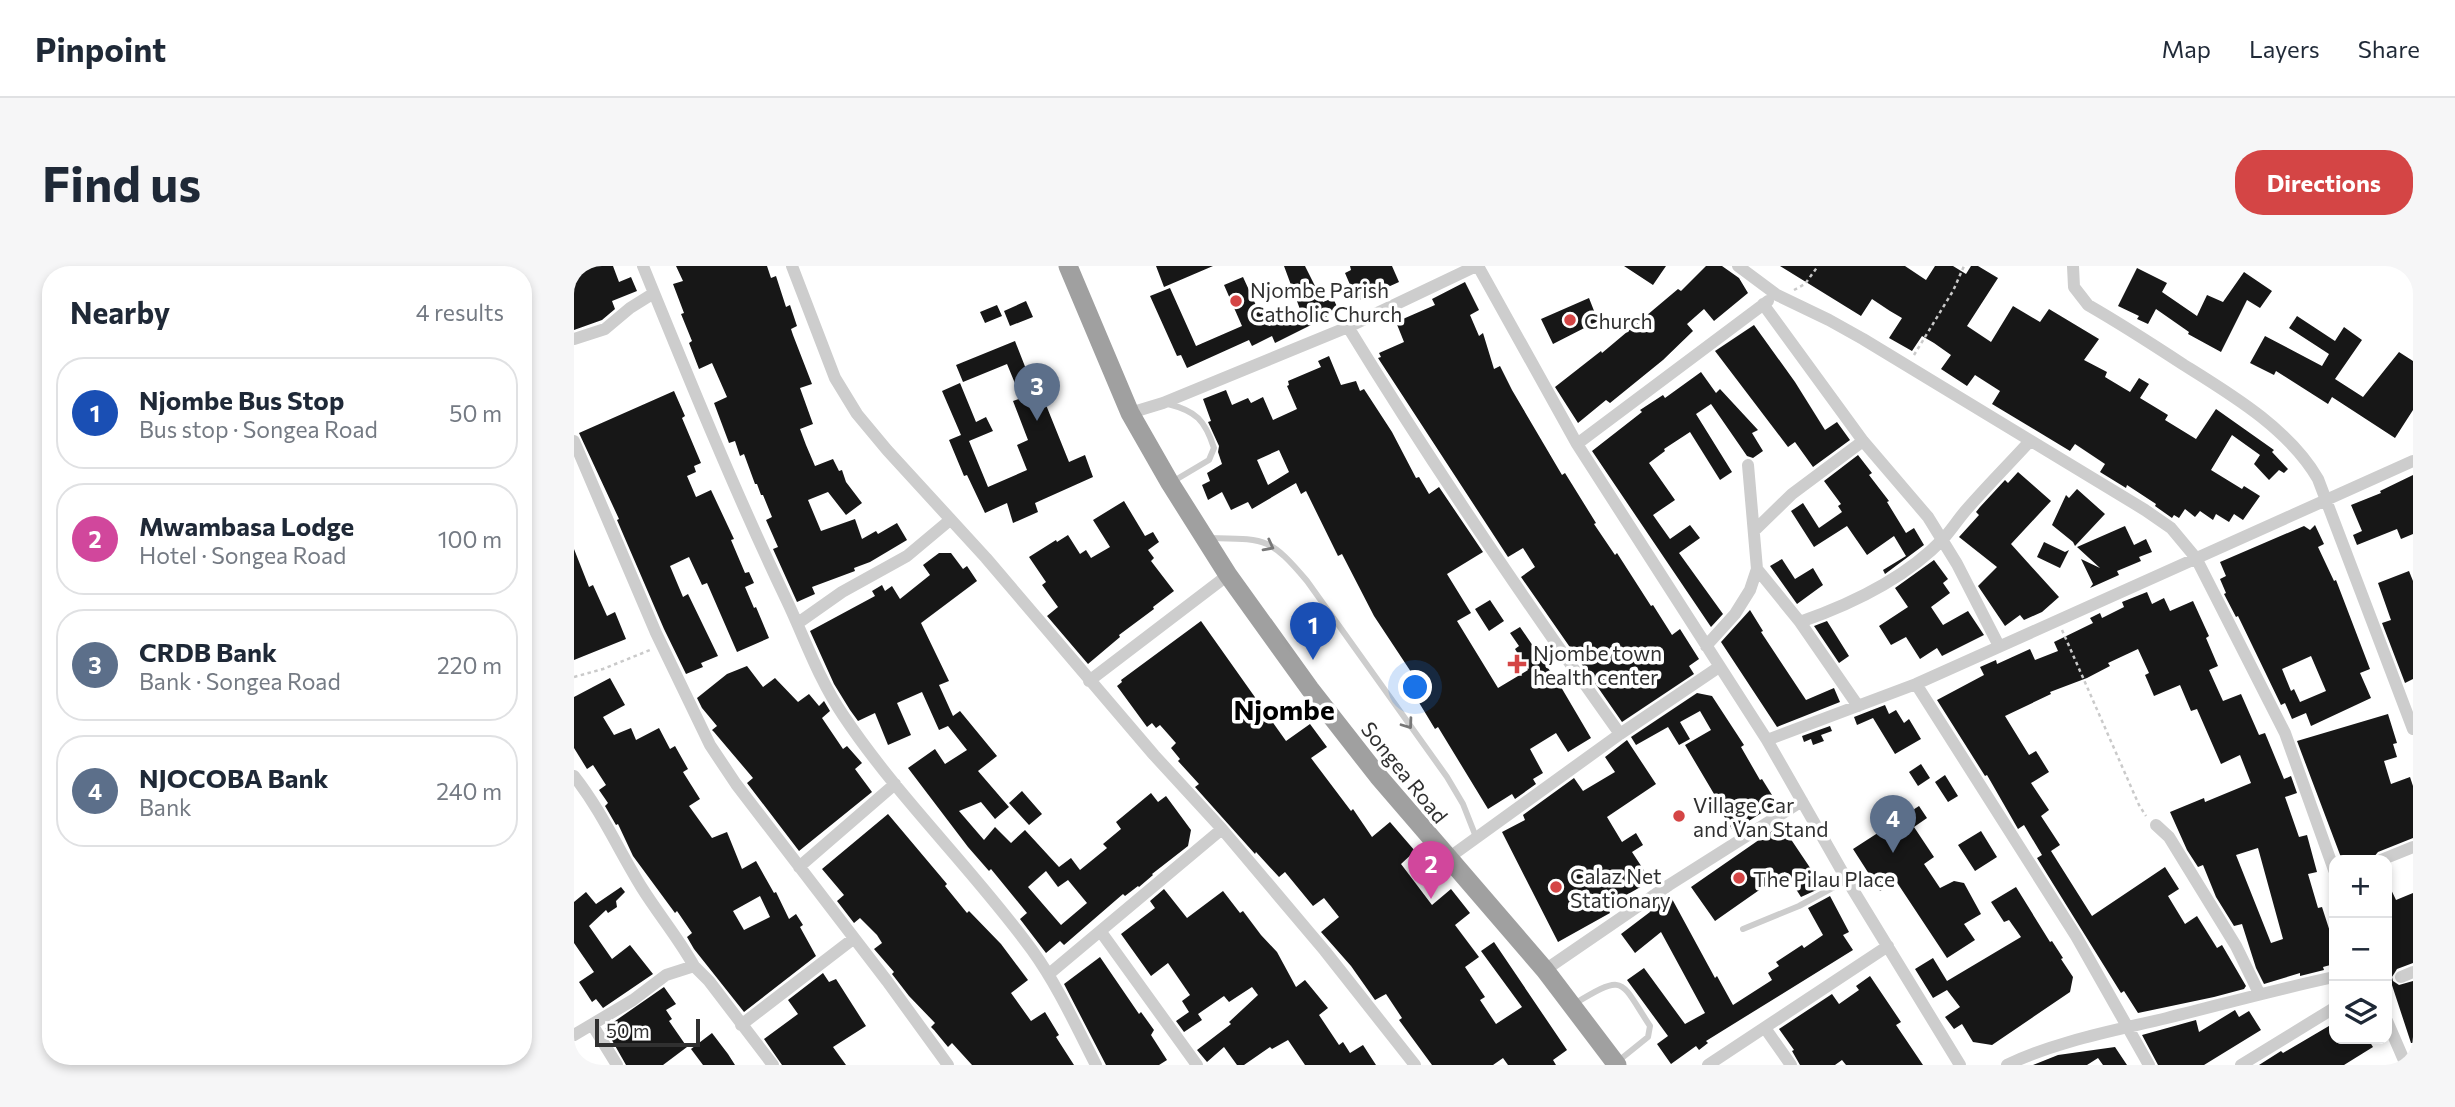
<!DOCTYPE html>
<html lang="en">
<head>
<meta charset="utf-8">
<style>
	:root { --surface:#fff; --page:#f6f6f7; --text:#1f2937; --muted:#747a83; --line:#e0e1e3; --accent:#d44545 }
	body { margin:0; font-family:Commissioner,sans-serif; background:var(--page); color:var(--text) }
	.controls { position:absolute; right:21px; bottom:21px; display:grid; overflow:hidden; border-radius:14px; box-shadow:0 4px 10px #0003 }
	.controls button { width:63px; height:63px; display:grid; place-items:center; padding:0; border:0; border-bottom:2px solid var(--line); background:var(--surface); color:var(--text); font:35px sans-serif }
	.scale { position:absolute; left:21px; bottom:18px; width:105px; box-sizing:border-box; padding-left:7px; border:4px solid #303030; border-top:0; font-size:19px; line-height:24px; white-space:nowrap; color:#303030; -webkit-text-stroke:5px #fff; paint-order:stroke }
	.you { position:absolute; left:842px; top:422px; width:24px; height:24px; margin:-18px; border:5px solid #fff; border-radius:50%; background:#1a73e8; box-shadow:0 0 0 10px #1a73e833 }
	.badge { display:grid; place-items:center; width:46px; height:46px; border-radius:50%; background:var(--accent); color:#fff; font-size:23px; font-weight:700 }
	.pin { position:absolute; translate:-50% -58px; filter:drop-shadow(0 2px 4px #0008) }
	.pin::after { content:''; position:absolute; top:37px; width:24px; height:21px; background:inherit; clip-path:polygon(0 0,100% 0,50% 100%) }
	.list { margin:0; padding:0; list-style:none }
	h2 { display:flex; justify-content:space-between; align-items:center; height:91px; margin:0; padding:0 28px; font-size:30px }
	h2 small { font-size:23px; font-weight:400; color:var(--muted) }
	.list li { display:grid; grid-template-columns:46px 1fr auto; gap:21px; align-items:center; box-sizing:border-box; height:112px; margin:0 14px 14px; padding:0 14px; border:2px solid var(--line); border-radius:28px }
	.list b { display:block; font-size:26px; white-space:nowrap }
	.list p { margin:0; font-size:23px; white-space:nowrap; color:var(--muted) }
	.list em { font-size:23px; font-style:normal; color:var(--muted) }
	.icon { flex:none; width:38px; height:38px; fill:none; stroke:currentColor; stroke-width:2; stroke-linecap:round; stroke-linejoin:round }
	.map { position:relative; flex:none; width:1839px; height:799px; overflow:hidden; border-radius:28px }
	header { display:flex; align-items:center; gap:42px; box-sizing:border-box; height:98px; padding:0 35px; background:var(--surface); border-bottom:2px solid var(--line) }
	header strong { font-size:33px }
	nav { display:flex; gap:38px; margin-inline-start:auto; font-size:24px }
	.intro { display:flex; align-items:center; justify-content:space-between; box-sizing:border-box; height:168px; padding:0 42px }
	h1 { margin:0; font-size:49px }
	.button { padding:18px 32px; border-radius:28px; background:var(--accent); color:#fff; font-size:24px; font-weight:700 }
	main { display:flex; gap:42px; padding:0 42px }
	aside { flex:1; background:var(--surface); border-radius:28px; box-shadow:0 4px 10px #0003 }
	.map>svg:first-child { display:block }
</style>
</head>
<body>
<header>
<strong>Pinpoint</strong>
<nav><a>Map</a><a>Layers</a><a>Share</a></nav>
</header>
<div class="intro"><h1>Find us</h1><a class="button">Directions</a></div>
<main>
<aside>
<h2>Nearby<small>4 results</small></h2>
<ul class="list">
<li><span class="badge" style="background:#1a4fb4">1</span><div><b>Njombe Bus Stop</b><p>Bus stop · Songea Road</p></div><em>50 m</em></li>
<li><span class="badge" style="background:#d1479c">2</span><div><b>Mwambasa Lodge</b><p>Hotel · Songea Road</p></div><em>100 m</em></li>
<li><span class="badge" style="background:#5c6f8a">3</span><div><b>CRDB Bank</b><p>Bank · Songea Road</p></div><em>220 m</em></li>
<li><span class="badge" style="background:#5c6f8a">4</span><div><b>NJOCOBA Bank</b><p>Bank</p></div><em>240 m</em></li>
</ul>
</aside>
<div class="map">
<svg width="1839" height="799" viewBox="0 0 1839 799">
	<rect width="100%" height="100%" fill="#fff"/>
	<path fill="#171717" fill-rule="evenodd" d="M0,0H39L45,16L57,11L63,25L38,35L41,43L28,54L0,64Z
		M102,0H193L197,12L202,10L212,41L216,39L223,60L217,63L219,69L238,118L226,122L239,158L226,163L232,179L241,200L259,193L265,205L268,204L272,216L288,237L272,249L254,226L234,234L247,265L281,253L288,273L302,265L304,268L323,257L333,274L296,296L280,302L281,305L238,321L241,328L223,336L199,283L204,281L192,254L198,251L189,229H187L183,218H181L170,188L166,190L161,175L155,177L140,137L153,131L138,97L125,103L115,77L118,75L107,48L110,47L99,18L109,15Z
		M582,0H639L590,21Z
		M710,0H731L749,36L759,32L765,45L701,77L698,70L678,80L675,74L613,102L607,89L603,90L576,30L596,22L622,80L668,60L650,19L669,11L686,48L689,46L695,60L727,46Z
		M776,0H818L825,16L783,35L771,7L777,4Z
		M1050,0H1092L1079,19Z
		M1132,0H1148L1165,12L1174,27L1140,55L1130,43L1113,58L1119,65L1089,94L1036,137L1032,134L1004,157L981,121L1027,85L1028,87L1104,23L1107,25Z
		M1206,0H1331L1352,14L1361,0H1379L1392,8L1397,0H1404L1424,12L1393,60L1417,76L1439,40L1466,56L1475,43L1525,73L1510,94L1533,106L1531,111L1556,126L1565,112L1575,118L1566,132L1594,149L1591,154L1622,173L1642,143L1700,184L1698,186L1714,203L1710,207L1705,204L1695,214L1680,198L1686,189L1658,169L1637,204L1668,223L1670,220L1686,230L1669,254L1660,248L1655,256L1642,248L1639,254L1626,245L1621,251L1611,243L1605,252L1600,249L1598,252L1581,240L1582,238L1553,219L1552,222L1526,206L1531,198L1501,178L1496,185L1418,138L1426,125L1401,109L1393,120L1367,103L1377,89L1360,77L1348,70L1338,85L1315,72L1328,52L1316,45L1298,33L1287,50Z
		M1563,2L1593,17L1588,26L1623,50L1633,29L1649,36L1670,6L1698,25L1686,42L1673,34L1647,86L1614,68L1615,66L1582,43L1574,58L1563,53L1565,50L1544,40Z
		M891,16L905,44L896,49L905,70L909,67L920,103L926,100L938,124L988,209L991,207L1022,257L1020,258L1041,289L1043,287L1077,340L1079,339L1098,369L1106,363L1125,393L1115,400L1120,408L1048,456L947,311L961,301L949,282L934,291L804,92L807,91L805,87L830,76L822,56L861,39L858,33Z
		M1015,32L1024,55L979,78L967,53Z
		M452,35L459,51L436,60L430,45Z
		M423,39L428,50L411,57L406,46Z
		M1723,50L1761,75L1770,61L1788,74L1761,113L1789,131L1825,86L1839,95V144L1821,172L1758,131L1754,138L1702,105L1700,109L1676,97L1691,70L1748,100L1755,88L1715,62Z
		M1180,59L1221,116L1251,164L1263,156L1276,174L1239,201L1221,176L1214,181L1141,85Z
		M441,75L461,126L466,124L495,196L511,189L519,211L461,237L464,246L439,257L433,237L411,247L393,209L390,210L375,174L387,169L368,125L386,117L402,156L412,151L419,165L395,175L414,221L453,204L443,179L454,174L439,135L447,132L433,98L389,116L382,99Z
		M755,90L767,119L782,115L786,125L790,123L818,166L842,212L845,211L855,228L865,221L909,286L873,308L897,347L883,355L924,422L954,404L941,383L945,380L936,367L946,361L987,421L1017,472L994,486L982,467L956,483L969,507L959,513L962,518L941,533L938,528L914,543L864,461L861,463L835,420L843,415L800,350L768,288L764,290L732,225L727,228L722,217L678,243L674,236L657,244L648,226L634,234L628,219L636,215L633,207L648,198L644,186L645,180L634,156L637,155L629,133L652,124L658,139L674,132L677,137L689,131L699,154L723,143L713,120L715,119L714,115L747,101L744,95ZM705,184L715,206L694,219L683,194Z
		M1127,106L1142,127L1146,123L1184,164L1178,167L1189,185L1179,192L1173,190L1137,138L1122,148L1158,206L1146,214L1116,166L1090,183L1091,185L1075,197L1101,234L1079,249L1096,273L1116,259L1126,272L1105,287L1149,348L1137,361L1018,185L1068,146L1066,144L1089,129L1091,132Z
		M100,125L111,150L108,152L127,197L120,200L122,206L113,210L122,231L137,224L160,273L157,274L171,307L175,306L180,317L171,321L180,342L182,341L195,372L163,386L133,317L128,319L115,291L96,300L109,331L114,328L144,390L127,397L129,401L112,408L90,363L43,254L45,253L5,167Z
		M1284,189L1298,207L1295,209L1315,235L1313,236L1332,267L1340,262L1350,279L1311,308L1309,304L1332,290L1320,270L1293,289L1273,260L1240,281L1217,245L1229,237L1245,262L1268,246L1264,240L1267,238L1250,215Z
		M1444,206L1477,235L1437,278L1485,331L1468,346L1450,354L1446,349L1431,360L1404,320L1423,301L1385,271L1405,249L1402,246L1406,241L1431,214L1434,217Z
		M1839,209V268L1827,273L1823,263L1783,279L1779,269L1788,265L1777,239L1807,227L1806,225Z
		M1503,223L1531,248L1501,280L1499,276L1478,259L1492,229L1495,232Z
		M550,235L571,270L579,266L585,276L574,284L580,292L577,295L600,325L579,341L580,343L545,369L546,371L514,398L473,350L484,341L468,319L472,316L455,291L482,274L483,276L494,269L506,288L512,284L517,292L536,281L519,254Z
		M1741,259L1750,278L1744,281L1760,315L1762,314L1796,403L1786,407L1797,432L1737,460L1732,447L1718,453L1711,437L1707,439L1664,350L1662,351L1650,328L1652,327L1646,313L1652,310L1646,296L1730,260L1736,264ZM1737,390L1752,425L1726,436L1720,423L1717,425L1708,403Z
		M1551,260L1560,279L1572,273L1578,286L1565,291L1567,295L1543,305L1545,309L1516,322L1519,318L1507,293L1526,302L1503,281Z
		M1470,276L1491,286L1495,284L1486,302L1463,291Z
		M0,283L15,321L19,319L33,350L41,346L52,373L0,394Z
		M365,287H377L389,303L393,300L403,315L347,357L375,415L365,419L379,450L386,445L423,490L404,505L435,541L421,553L407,536L385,545L410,574L421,561L437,577L451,564L485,601L497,592L506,604L533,582L529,578L547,563L542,556L577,527L584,536L592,530L617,564L614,580L578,608L579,609L565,621L564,620L551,630L549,628L490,679L486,675L472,687L446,653L453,647L417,603L415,605L394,581L334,502L361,483L371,498L393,484L374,460L365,464L348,426L323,437L337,469L314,479L301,447L284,455L276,444L260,418L236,365L301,330L298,325L308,319L311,325L318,320L326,333L356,309L349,299ZM472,605L484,621L494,614L513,637L487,659L454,621Z
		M1208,293L1221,313L1239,302L1249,319L1223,338L1196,300Z
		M1360,294L1374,313L1369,317L1376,327L1357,341L1369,359L1394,345L1410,369L1368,390L1363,382L1346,393L1332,371L1317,379L1305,360L1334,341L1321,322Z
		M1835,305L1839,315V413L1831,417L1808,357L1817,354L1804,317Z
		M1573,326L1578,338L1590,332L1596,345L1619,335L1635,370L1632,372L1644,400L1635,404L1649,435L1667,428L1685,469L1691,467L1710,513L1717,510L1723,527L1711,531L1725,571L1733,569L1743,606L1734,608L1744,642L1748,641L1758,672L1760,671V698L1749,701L1750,704L1726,710V707L1690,718L1682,702L1668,658L1660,660L1642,631L1629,599L1624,601L1613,584L1596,546L1630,532L1631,536L1677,517L1666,489L1647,498L1623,443L1617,445L1606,419L1580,430L1571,409L1575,407L1564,383L1534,397L1536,400L1513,412L1476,426L1477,428L1431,450L1455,489L1462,485L1475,506L1457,517L1475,544L1467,550L1486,579L1477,585L1518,650L1591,601L1605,623L1594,630L1611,658L1623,650L1643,682L1648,679L1672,720L1670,723L1640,731L1564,747L1550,725L1547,727L1463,592L1468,589L1450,559L1444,563L1413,509L1411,510L1363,434L1410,409L1406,401L1422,394L1423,398L1456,383L1461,394L1484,385L1480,376L1519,357L1516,352L1526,347L1528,352L1550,341L1548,336ZM1684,582L1709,673L1697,677L1662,589Z
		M916,334L930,355L915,365L901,343Z
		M1176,344L1189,365L1187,366L1232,434L1260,422L1266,436L1203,461L1147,376Z
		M627,355L712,475L736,458L753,481L737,492L777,545L779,543L798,571L816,556L841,585L827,598L858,639L877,623L896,647L881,659L905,691L891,701L911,731L906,734L922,758L948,741L907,685L920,676L993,784L979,794L982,799H934L929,792L919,799H858L825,754L828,752L812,728L801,734L777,700L747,666L765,651L750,632L739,640L711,606L705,611L682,586L681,588L621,521L625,518L604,495L606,493L597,482L602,477L586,459L582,462L578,457L573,461L543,420L548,416L547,414Z
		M1253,355L1275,390L1265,397L1240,360Z
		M173,400L189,421L201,412L224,436L235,428L245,440L250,435L256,445L248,452L269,483L273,480L288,497L281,503L298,526L225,585L173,517L179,512L140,466L138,464L143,460L128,442L123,432L153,408Z
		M36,412L51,439L29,451L40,469L57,462L62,474L85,462L96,483L101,480L114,503L109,506L126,533L115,540L138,572L153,566L168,603L182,595L200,627L202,626L215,653L222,648L229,659L226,661L242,690L170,746L120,683L113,671L118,667L103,645L101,647L59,590L44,558L42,559L31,540L34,537L25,524L32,519L19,499L13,503L0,482V431ZM186,630L196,651L170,664L159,645Z
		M1123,427L1138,430L1170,479L1167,481L1186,514L1188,513L1203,537L1159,565L1144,540L1146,538L1111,479L1137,464L1126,445L1106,456L1116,473L1105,479L1094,461L1062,479L1057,471Z
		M1311,439L1315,448L1322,444L1330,457L1335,453L1347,473L1321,488L1299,452L1283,459L1280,451Z
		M1814,448L1823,477L1819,478L1823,491L1810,495L1817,518L1836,511L1839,520V572L1804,586L1799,592L1791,594H1768L1723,475Z
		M1256,460L1258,465L1247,469L1250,475L1239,479L1237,473L1230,476L1228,470Z
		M1053,474L1082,518L1033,551L1048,576L1062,567L1069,579L1058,586L1077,615L1033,640L1036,647L984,676L928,566L951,554L949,549L1000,512L1009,525L1041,506L1031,491Z
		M1347,498L1356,512L1344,520L1335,506Z
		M1371,509L1384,530L1374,536L1361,516Z
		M448,525L468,548L455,559L435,537Z
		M1313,537L1322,555L1345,540L1353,552L1340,561L1360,591L1350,598L1366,622L1380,615L1390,617L1407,648L1390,658L1401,674L1373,692L1322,615L1306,625L1279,583L1313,561L1303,542Z
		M314,548L373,618L371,620L393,647L395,645L427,678L454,714L437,727L457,755L471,746L485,769L482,771L500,799H398L378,777L374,781L360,764L357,761L361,757L335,730L318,708L320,706L300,683L308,677L303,669L286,652L280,657L263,635L270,629L248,603Z
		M1205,560H1208L1249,621L1227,631L1211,606L1141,655L1117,621Z
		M1407,565L1423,591L1401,605L1384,579Z
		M1813,615L1822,634L1839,627V697L1823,703L1818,711L1819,715L1825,719L1839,715V777H1837L1815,710L1813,711Z
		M47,621L51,626L42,635L43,641L34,647L32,644L15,660L38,693L56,679L79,708L29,742L22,733L18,736L5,716L20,706L0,677V636L12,626L22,638Z
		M1442,621L1476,676L1478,675L1489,692L1487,693L1499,711L1496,726L1418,779L1399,776L1388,758L1380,763L1371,751L1386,741L1373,724L1359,732L1341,703L1359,692L1373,715L1447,671L1435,654L1430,656L1417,636Z
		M590,623L613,652L649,625L666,647L669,645L687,669L703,686L722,721L731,714L754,742L745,749L765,779L769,776L776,787L789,779L802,799H731L714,774L698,783L696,781L670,799H663L650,781L633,796L623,784L657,758L655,756L684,729L678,721L655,736L650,730L624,748L628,754L610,766L602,755L615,746L608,735L616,729L594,697L577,710L547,668L581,642L576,635Z
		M1256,630L1275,666L1269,669L1279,684L1132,775L1134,777L1125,784L1122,780L1097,798L1083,778L1094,770L1053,714L1070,702L1111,758L1131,747L1087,666L1061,687L1047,668L1076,646L1075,643L1097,631L1141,712L1143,710L1159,739L1198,714L1194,707L1205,700L1202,696L1228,679L1230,682L1249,669L1234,642Z
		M526,691L565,748L567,746L580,764L577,769L593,794L585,799H532L490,718Z
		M249,707L255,716L262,713L292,760L259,781L272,799H208L190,773L224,748L214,734Z
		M1296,710L1327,756L1322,759L1349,799H1272L1268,794L1261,799H1226L1218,785L1220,784L1205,763L1258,728L1265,738L1285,724L1282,720Z
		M90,721L102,738L92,744L98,753L95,755L113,781L89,799H52L31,762Z
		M1661,744L1665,751L1675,745L1687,764L1630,799H1584L1568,769L1622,754L1625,766Z
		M1760,757V773H1794L1799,781L1770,799H1685L1707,785L1709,787Z
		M138,767L154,788L161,799H129L117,783Z
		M1541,781L1553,799H1529L1524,792L1513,799H1459L1484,789Z"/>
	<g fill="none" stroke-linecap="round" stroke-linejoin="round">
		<path stroke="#cacaca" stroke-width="2.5" stroke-dasharray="3.5 3.5" stroke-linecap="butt" d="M1220,24L1231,18L1244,0
			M1340,89L1379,25L1390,0
			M1488,364L1565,539L1572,550
			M0,411L29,403L76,384"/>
		<path stroke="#cdcdcd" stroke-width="6" d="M594,138C622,145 631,154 640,182L635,194L598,216
			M634,272C691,273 695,270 733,315L873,511L889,538L902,571
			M1169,663L1225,640L1273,614
			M1000,738C1052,707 1045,713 1076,760L1074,771L1043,796"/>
		<path stroke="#cdcdcd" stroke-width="12" d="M69,0C115,113 161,226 213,335C231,373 245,414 269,449C325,533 399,603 458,684C484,720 502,760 522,799
			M218,0L261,112L283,148L313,184L412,292L580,489L648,563L751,685L841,799
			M904,0L1003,178L1193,474L1273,614L1386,799
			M1164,0L1203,29L1255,54L1289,73L1571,244L1597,262L1622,292L1711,467L1760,604
			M1499,0L1500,21L1514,39C1547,58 1578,78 1610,99C1658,129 1715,163 1744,213L1839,463
			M1189,38L1289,175L1354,251L1383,298L1425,380
			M774,61C859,200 951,335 1046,468
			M0,73L31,63L56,42L80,27
			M556,147L589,137L774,61L902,0
			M0,175L82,367L136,479L162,518L313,715L374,799
			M1003,178L1194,35
			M1181,264L1218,228L1289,175
			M1183,303L1226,356L1284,440
			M1226,356C1278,338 1331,313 1370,272C1378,263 1385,252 1393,243C1413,220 1435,198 1456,175
			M224,357L268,326L333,290L376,254
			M1132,380L1161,348L1176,324L1183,303L1174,199
			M515,415L654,309
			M1342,418L1502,670L1575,799
			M1193,474L1342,418L1839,195
			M0,510C27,544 45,585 68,622C85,649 105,673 120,700
			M1582,559L1595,571L1662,680L1685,727
			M873,593L1046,468L1145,401
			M1807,594L1839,581
			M225,601L321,518
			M527,666L623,799
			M971,704L1095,619L1228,535
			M475,708L648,563
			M1827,711L1839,706
			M1813,755L1832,799
			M167,759L279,673
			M19,760L43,799
			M1191,762L1217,799
			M0,769L59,734L92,709L120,700L135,715L199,799
			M1134,799L1314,680
			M1433,799C1483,775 1539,765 1593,752C1649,738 1704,723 1760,711
			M1667,799L1760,742"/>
		<path stroke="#a0a0a0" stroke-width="19" d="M494,0L556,147L596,217L654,309L736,423L804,510L971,704L1043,799"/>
	</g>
	<defs><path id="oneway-chevron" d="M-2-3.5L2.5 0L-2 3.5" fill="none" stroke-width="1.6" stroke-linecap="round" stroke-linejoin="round" transform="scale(1.75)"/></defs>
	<g stroke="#777">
		<use href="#oneway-chevron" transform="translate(695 280) rotate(28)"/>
		<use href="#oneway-chevron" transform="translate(834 458) rotate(54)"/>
	</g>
	<g fill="#d44545" stroke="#fff" stroke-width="2.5">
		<circle cx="662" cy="35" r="7"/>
		<circle cx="996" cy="54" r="7"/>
		<path d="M939.5 387.5h7v7h7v7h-7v7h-7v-7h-7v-7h7z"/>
		<circle cx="1105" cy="550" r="7"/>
		<circle cx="1165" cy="612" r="7"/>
		<circle cx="982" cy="621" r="7"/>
	</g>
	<g text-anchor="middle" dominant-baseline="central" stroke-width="7" stroke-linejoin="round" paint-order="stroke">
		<g font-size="21" fill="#303030" stroke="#fff" text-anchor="start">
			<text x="676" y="23">Njombe Parish<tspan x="676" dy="24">Catholic Church</tspan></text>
			<text x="1010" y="54">Church</text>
			<text x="959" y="386">Njombe town<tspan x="959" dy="24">health center</tspan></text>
			<text x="1119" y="538">Village Car<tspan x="1119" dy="24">and Van Stand</tspan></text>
			<text x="996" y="609">Calaz Net<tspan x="996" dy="24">Stationary</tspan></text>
			<text x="1179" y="612">The Pilau Place</text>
		</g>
		<g font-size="21" fill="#303030" stroke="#fff">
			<text transform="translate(831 506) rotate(51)">Songea Road</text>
		</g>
		<g font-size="28" font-weight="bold" fill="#000" stroke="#fff">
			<text x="710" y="443">Njombe</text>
		</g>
	</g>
</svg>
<div class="controls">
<button>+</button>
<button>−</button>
<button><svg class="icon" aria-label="layers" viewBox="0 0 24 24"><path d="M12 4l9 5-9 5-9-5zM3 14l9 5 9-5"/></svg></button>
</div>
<div class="scale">50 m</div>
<div class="you"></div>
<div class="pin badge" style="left:739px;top:394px;background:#1a4fb4">1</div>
<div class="pin badge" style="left:857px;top:633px;background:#d1479c">2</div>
<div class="pin badge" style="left:463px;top:155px;background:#5c6f8a">3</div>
<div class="pin badge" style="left:1319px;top:587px;background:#5c6f8a">4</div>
</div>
</main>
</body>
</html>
